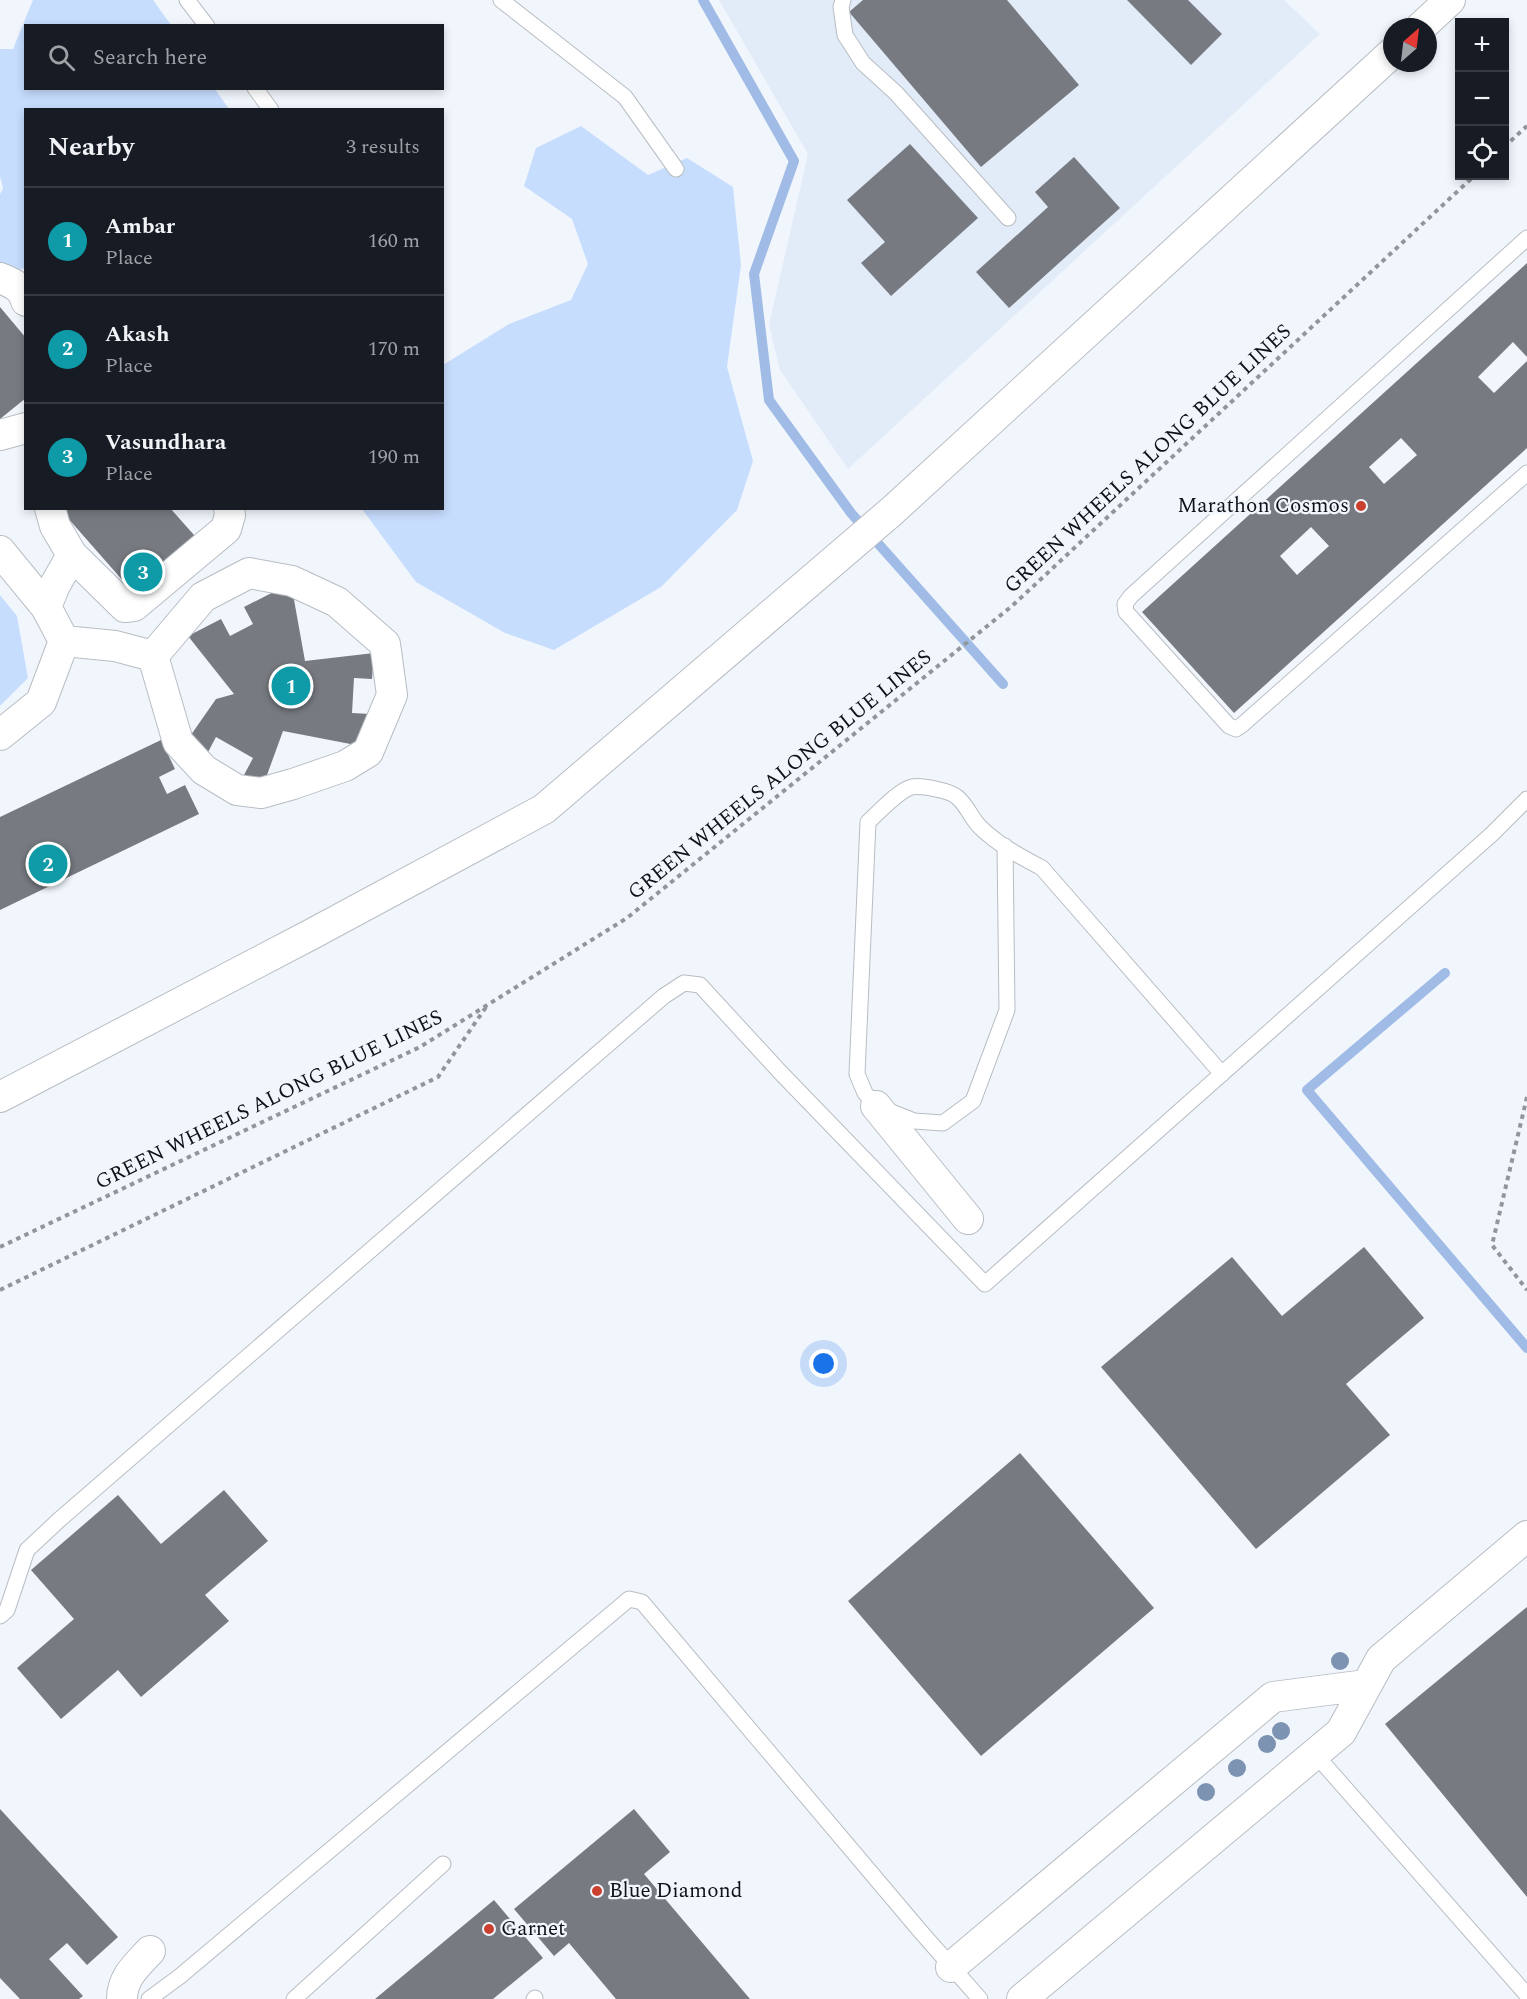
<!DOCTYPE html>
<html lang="en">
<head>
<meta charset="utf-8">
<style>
	:root { --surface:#171b24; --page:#242831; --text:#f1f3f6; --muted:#9ea1a6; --line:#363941; --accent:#cb3f2f }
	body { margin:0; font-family:Spectral,serif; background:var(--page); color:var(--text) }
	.controls { position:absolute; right:18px; top:18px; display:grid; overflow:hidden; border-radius:0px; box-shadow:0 3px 9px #0003 }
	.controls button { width:54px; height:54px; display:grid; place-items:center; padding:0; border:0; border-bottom:2px solid var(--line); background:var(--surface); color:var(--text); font:30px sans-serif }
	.compass { position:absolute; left:1383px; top:18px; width:54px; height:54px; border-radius:50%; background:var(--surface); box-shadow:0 3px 9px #0003; rotate:28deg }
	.you { position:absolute; left:824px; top:1364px; width:21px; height:21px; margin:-15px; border:4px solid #fff; border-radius:50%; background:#1a73e8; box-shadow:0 0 0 9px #1a73e833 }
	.badge { display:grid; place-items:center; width:39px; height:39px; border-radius:50%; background:var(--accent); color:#fff; font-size:20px; font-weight:700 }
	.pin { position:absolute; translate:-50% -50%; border:3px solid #fff; box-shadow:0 2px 6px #0006 }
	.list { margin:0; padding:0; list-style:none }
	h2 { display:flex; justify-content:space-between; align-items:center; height:78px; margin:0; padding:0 24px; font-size:26px }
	h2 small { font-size:20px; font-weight:400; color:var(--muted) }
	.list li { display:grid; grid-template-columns:39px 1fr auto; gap:18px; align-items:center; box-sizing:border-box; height:108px; padding:0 24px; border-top:2px solid var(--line) }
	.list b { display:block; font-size:22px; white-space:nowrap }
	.list p { margin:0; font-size:20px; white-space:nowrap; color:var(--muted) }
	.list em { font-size:20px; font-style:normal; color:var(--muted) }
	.icon { flex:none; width:33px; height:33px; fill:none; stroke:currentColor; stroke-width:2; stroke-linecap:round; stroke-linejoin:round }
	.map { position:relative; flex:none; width:1527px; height:1999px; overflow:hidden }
	.search { position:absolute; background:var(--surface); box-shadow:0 3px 9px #0003; left:24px; top:24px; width:420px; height:66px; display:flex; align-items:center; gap:15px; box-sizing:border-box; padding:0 21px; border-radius:0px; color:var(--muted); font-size:22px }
	.panel { position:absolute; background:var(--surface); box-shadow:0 3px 9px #0003; left:24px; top:108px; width:420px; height:402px; border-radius:0px }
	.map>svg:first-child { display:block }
</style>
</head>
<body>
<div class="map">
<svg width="1527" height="1999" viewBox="0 0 1527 1999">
	<rect width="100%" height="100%" fill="#f1f6fd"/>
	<path fill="#e2ebf8" d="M719,0H1284L1320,34L848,469L780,370L769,325L808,154Z"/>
	<path fill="#c7ddfe" d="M33,0H153L171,25L26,26V88L215,89L229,109L26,110L25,268L0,275V194L3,188L0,176V49H13Z
		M581,126L648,175L687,158L733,187L741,265L727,367L753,461L737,510L661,587L554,650L505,633L416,582L362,509L442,508L443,365L509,324L571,300L588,264L572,219L524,186L536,148Z
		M0,595L17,616L28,678L0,706Z"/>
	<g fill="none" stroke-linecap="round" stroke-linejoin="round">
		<path stroke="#a0bce6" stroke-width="10" d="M703,0L794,161L754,274L769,400L851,513L1003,684
			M1445,973L1307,1090L1527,1348"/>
	</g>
	<path fill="#777b81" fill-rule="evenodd" d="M863,0H1007L1079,85L981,167L849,12Z
		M1127,0H1188L1222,34L1191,65Z
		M910,144L978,218L891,296L861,263L885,242L847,200Z
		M1074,157L1120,208L1009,308L976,272L1048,207L1035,192Z
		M1527,263V357L1513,342L1478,377L1494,393L1527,361V448L1234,713L1142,612ZM1401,438L1417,455L1384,484L1369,467ZM1311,527L1329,546L1297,575L1280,556Z
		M0,307L26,338V398L0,419Z
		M59,508H170L202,544L139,599Z
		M291,583L305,661L374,653L372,679L354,678L352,713L370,714L366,747L283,731L263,786L244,775L253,758L216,737L207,754L186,742L216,699L234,694L188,636L221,619L230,636L253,624L244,607Z
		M161,740L175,769L159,777L167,794L185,785L199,814L0,910V817Z
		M1364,1247L1424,1318L1346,1384L1390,1435L1256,1549L1101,1367L1232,1257L1282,1316Z
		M1020,1453L1154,1608L981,1756L848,1601Z
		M224,1490L268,1541L205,1595L229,1621L141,1697L118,1670L61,1719L17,1668L74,1619L31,1570L118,1495L161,1544Z
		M1527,1607V1897L1385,1724Z
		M0,1809L118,1937L87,1965L67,1943L49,1959L83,1996L79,1999H20L0,1978Z
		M634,1809L670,1852L644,1874L750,1999H616L569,1943L554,1956L514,1909Z
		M494,1900L543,1958L493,1999H375Z"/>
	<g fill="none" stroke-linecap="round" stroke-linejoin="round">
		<g stroke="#b8bdc3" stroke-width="17">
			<path id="service" d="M187,0L207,26
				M501,0L625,97L676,169
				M843,0L841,7L845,35L863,63L896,93L1008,218
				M255,88L271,110
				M1527,238L1131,596L1125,604L1126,612L1229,726L1236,729L1242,725L1527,473
				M1005,846L1007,1010L973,1101L943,1123L914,1121L876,1106L865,1093L857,1074L868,822C879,812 899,790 912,787C921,785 951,791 957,797C967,805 971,818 980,827C997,844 1021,857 1042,868L1222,1074
				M0,1616L7,1610L27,1550L59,1520L664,996L684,983L700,985L780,1072L985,1284L1492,834L1527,799
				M1315,1754L1527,1995
				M149,1999L179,1977L629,1599L642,1602L921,1932L980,1999
				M294,1999L443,1864
				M534,1999L535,1998"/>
		</g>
		<g stroke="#b8bdc3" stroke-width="32">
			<path id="minor" d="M1421,27L1450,0
				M0,278C12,283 23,287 26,301
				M0,435L26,428
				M0,551L46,607L64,641L41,702L0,735
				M72,555L125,607L134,606L226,529L230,515L229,508
				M46,607L55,585L72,555L55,526L50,508
				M64,641L115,646L153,656L203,597L249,573L292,581L337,602L385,644L392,695L368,752L345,766L293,784L261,793L237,790L204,770L178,742L153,656
				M0,1097L310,935L544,809L892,511L1392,53
				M876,1106L968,1219
				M951,1967L1273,1697L1366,1685
				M122,1999C122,1978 136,1966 150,1951
				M1022,1999L1341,1732L1381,1659L1527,1536"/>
		</g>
		<path stroke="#92959a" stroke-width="4" stroke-dasharray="4.5 4.5" stroke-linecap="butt" d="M1504,147L1527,126
			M1527,1097L1492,1245L1527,1290
			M0,1247L420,1047L627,918L1012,606L1474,176
			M0,1290L438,1077L486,1007"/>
		<use href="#service" stroke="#fff" stroke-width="15"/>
		<use href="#minor" stroke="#fff" stroke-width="30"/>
	</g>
	<g fill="#7d93b2">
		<circle cx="1340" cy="1661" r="9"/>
		<circle cx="1281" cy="1731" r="9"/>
		<circle cx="1267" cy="1744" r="9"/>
		<circle cx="1237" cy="1768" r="9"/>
		<circle cx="1206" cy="1792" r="9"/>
	</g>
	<g fill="#cb3f2f" stroke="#f1f6fd" stroke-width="2">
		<circle cx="1361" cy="506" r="6"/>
		<circle cx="597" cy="1891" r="6"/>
		<circle cx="489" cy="1929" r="6"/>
	</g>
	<g text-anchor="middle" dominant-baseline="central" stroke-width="4.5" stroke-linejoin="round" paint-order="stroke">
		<g font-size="21" fill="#111215" stroke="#f1f6fd">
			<text transform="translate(1148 459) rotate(-43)">GREEN WHEELS ALONG BLUE LINES</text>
			<text transform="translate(780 775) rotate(-39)">GREEN WHEELS ALONG BLUE LINES</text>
			<text transform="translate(269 1100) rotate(-26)">GREEN WHEELS ALONG BLUE LINES</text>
		</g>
		<g font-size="21" fill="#111215" stroke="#f1f6fd" text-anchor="start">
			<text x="1349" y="506" text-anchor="end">Marathon Cosmos</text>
			<text x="609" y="1891">Blue Diamond</text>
			<text x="501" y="1929">Garnet</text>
		</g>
	</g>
</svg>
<div class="controls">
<button>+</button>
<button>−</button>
<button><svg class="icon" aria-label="locate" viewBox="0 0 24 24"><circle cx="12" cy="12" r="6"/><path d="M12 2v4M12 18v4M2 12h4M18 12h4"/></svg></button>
</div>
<svg class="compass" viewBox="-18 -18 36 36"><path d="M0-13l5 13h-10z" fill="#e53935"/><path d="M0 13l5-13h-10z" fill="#9ea1a6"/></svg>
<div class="you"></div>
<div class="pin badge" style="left:291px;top:686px;background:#0f9aa8">1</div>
<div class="pin badge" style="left:48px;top:864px;background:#0f9aa8">2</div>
<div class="pin badge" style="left:143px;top:572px;background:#0f9aa8">3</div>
<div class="search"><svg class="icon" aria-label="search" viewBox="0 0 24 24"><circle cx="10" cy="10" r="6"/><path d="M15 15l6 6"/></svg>Search here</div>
<section class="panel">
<h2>Nearby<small>3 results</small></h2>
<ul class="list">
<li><span class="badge" style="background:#0f9aa8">1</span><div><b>Ambar</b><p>Place</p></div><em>160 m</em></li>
<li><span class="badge" style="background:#0f9aa8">2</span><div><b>Akash</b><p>Place</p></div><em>170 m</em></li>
<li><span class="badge" style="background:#0f9aa8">3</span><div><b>Vasundhara</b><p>Place</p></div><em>190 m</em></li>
</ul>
</section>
</div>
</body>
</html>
